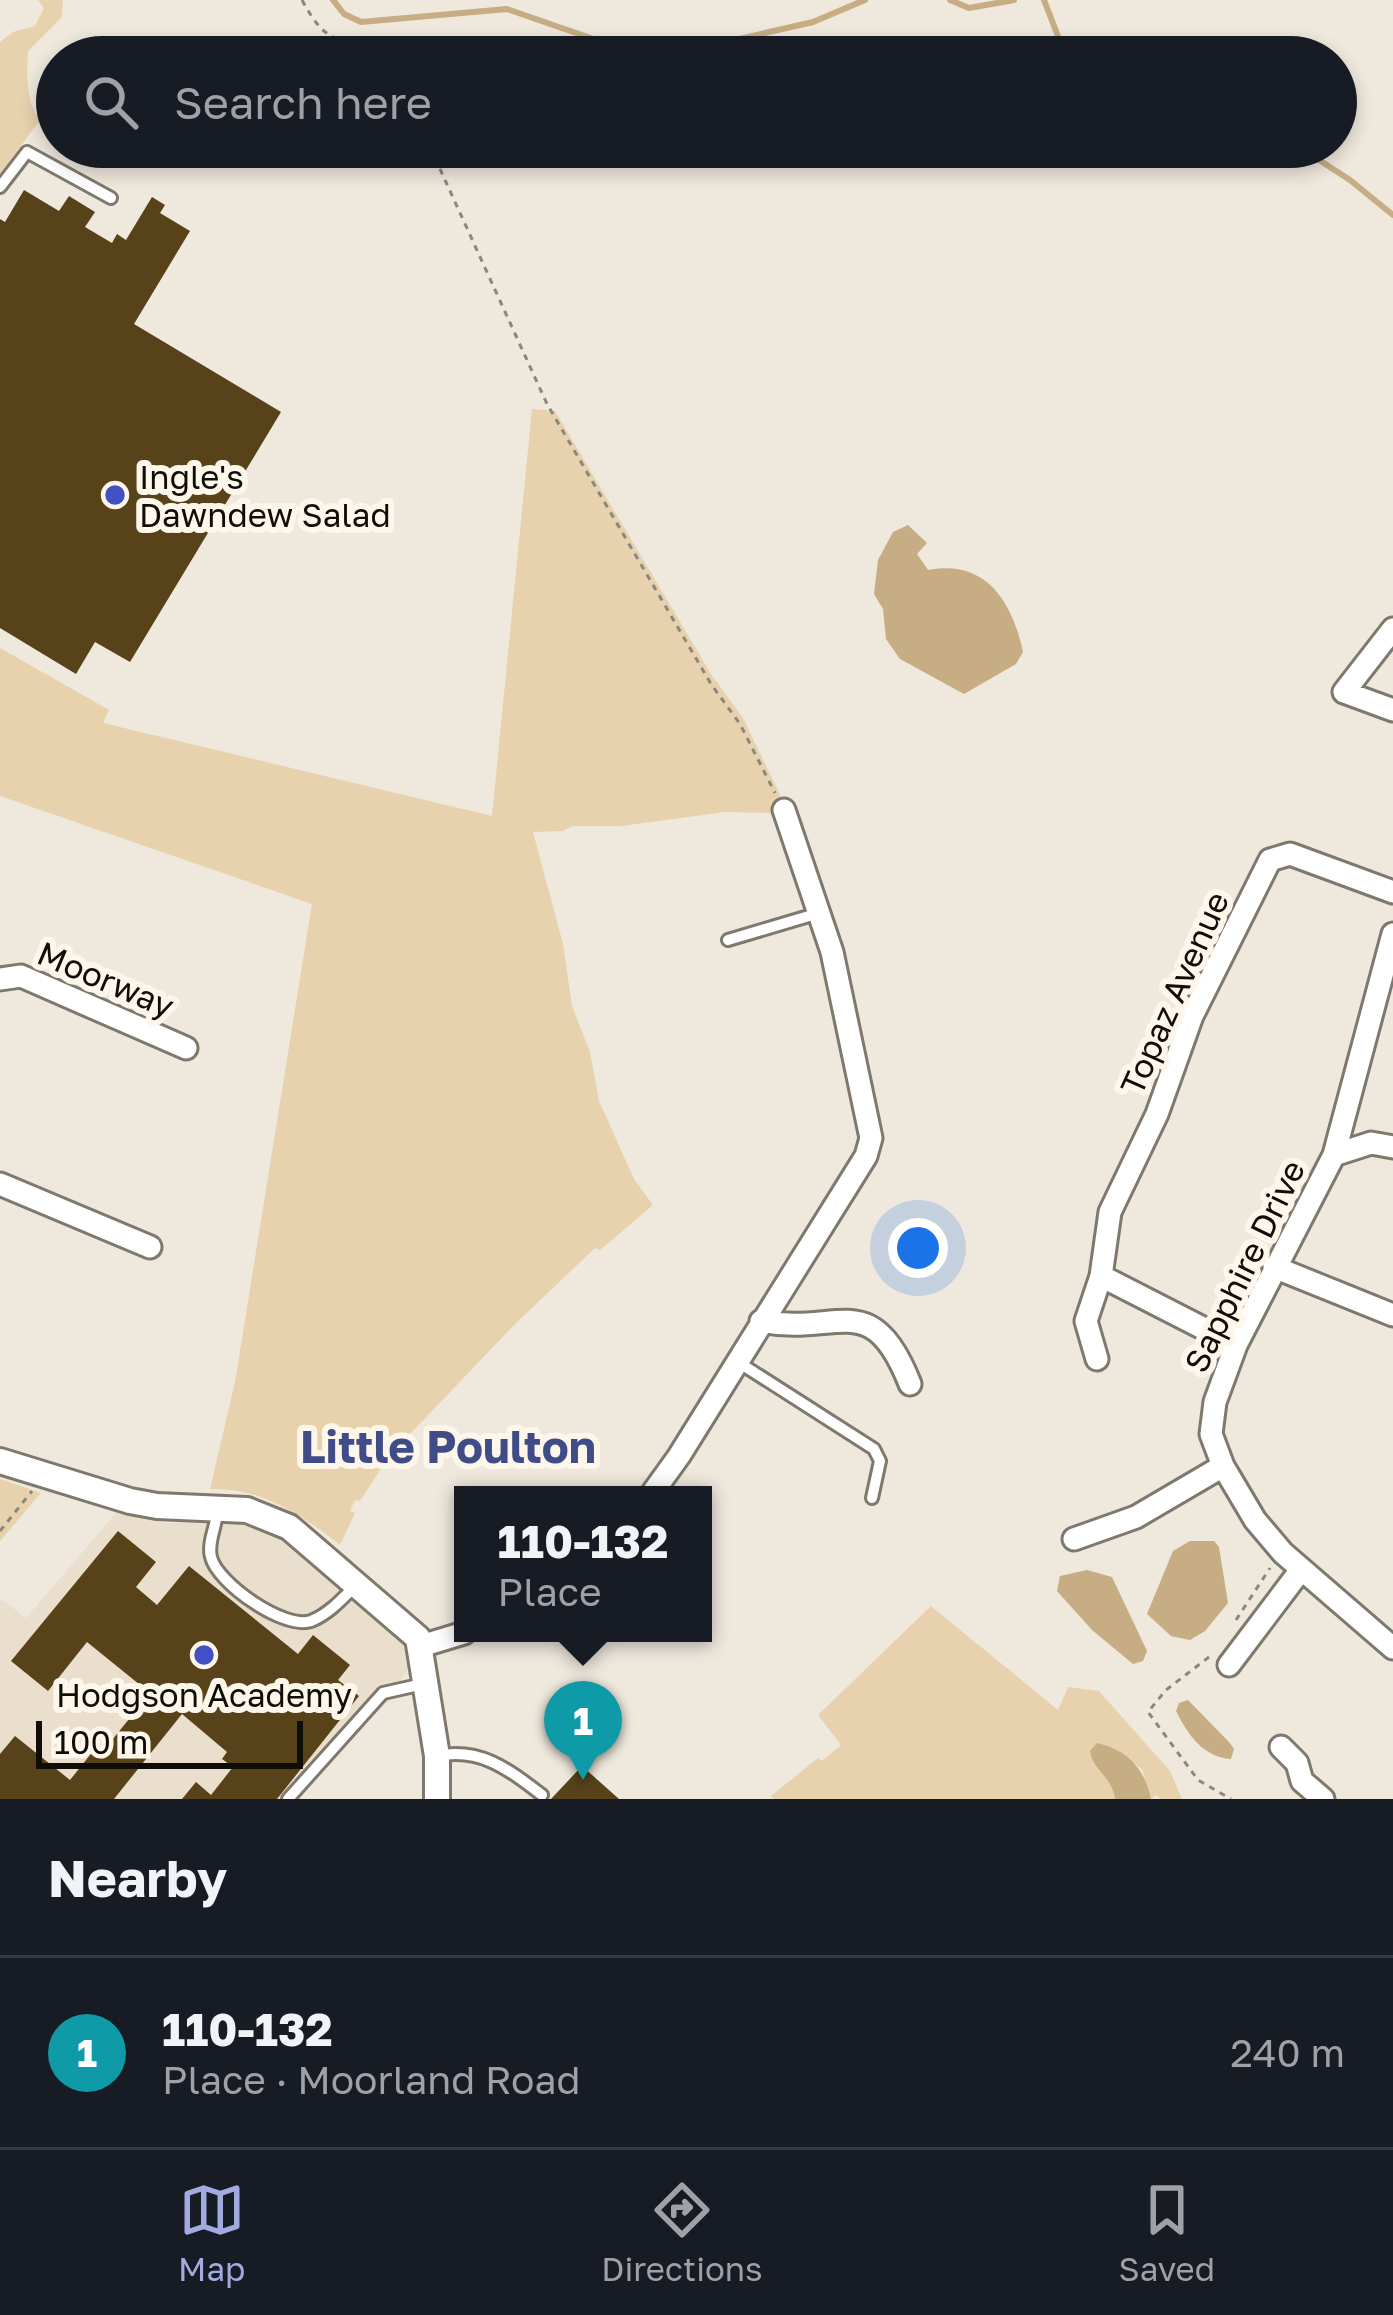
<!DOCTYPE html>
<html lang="en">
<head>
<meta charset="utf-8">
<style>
	:root { --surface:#171b24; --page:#242831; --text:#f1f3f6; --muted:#9ea1a6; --line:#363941; --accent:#a2aae0 }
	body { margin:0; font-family:"Golos Text",sans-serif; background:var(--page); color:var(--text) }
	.scale { position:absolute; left:36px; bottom:30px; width:267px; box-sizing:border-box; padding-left:12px; border:6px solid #100d09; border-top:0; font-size:33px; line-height:42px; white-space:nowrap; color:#100d09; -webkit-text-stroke:9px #fdf6ea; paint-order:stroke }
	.you { position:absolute; left:918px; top:1248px; width:42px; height:42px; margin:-30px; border:9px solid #fff; border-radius:50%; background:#1a73e8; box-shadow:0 0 0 18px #1a73e833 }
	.badge { display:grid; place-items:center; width:78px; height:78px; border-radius:50%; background:var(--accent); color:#fff; font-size:39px; font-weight:700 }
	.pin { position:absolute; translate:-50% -99px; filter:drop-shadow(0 3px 6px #0008) }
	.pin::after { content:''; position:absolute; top:63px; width:42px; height:36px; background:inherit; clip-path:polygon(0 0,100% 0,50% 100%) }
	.popup { position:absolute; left:454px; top:1486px; width:258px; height:156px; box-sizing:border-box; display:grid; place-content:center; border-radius:0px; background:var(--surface); filter:drop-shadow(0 3px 9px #0005); font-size:39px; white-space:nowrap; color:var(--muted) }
	.popup b { font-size:45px; color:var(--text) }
	.popup::after { content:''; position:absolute; left:50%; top:100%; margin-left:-24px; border:24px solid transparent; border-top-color:var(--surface) }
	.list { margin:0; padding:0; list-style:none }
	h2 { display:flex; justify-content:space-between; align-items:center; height:156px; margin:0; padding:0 48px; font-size:51px }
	h2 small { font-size:39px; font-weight:400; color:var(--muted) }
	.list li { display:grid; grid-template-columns:78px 1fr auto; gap:36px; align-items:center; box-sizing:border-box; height:192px; padding:0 48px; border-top:3px solid var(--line) }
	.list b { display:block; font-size:45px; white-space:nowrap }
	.list p { margin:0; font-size:39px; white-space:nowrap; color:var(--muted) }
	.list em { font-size:39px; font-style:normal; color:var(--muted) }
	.icon { flex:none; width:66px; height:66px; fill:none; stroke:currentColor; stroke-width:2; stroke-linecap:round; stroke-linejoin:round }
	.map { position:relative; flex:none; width:1393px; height:1799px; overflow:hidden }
	.search { position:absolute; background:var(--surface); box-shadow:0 6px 18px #0003; left:36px; right:36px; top:36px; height:132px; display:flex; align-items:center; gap:30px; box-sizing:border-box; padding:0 42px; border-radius:66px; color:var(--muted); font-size:45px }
	.sheet { height:348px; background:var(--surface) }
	nav { display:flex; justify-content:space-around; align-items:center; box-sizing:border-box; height:168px; border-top:3px solid var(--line); background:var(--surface); font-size:33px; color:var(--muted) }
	nav a { display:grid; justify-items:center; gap:6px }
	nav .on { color:var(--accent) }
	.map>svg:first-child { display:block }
</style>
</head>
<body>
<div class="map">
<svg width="1393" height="1799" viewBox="0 0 1393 1799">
	<rect width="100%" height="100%" fill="#efe8dd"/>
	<path fill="#eadfcc" d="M116,1513L165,1523L239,1521L254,1526L279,1538L317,1568L407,1648L409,1668L395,1689V1696L361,1726L296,1799H0V1598L26,1618Z"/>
	<path fill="#e7d2ad" d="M38,0H63L62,17L28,51C27,75 25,101 40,120L0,174V42L13,32L35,26L44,8Z
		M532,409L555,411L711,674L743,718L783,801L775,813L725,812L621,826H572L563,831L533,832L563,944L572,1006L590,1052L599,1101L634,1179L653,1205L600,1250L595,1248L514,1325L389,1456L360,1501L355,1500L350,1511L355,1513L340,1545C301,1514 260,1487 210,1489L235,1382L312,904L0,796V648L109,710L103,723L492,816Z
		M0,1479L41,1493L0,1541Z
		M931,1606L1058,1710L1068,1687L1099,1691L1170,1771L1182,1799H1161L1156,1795L1151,1799L1142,1769L1113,1747L1099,1766L1113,1786L1115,1799H774L771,1796L818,1758L822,1761L841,1745L818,1715Z"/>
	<path fill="#c6ad83" d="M908,525L927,543L917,554L928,570C986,559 1012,601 1023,652L1016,664L964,694L900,659L886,639L883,609L874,594L878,560L893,532Z
		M1190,1541H1214L1219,1547L1228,1603L1205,1631L1190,1640L1171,1636L1147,1614L1173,1551Z
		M1087,1570L1112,1577L1147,1651L1143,1661L1133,1664L1092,1630L1057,1591L1060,1576Z
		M1188,1700L1229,1742L1234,1749L1231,1759C1203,1757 1188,1735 1176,1711L1179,1703Z
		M1097,1743C1128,1750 1145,1769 1151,1799H1115C1113,1778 1092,1769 1090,1751Z"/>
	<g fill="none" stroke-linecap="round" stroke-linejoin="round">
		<path stroke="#c6ad83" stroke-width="6" d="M333,0L344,14L361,22L507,9L602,42L669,55L813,22L865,0
			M950,0L969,8L1014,0
			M1044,0L1066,57
			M1299,147L1350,180L1393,215"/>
	</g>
	<path fill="#57421a" d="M24,190L59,211L69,196L95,212L85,227L112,243L117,234L126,240L152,197L165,205L160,213L190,231L134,324L281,412L130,662L95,642L76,674L0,628V219L5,222Z
		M118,1531L156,1562L136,1587L157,1605L189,1566L298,1654L313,1635L350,1665L338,1680L359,1696L277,1799H182L196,1782L211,1795L233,1767L222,1759L227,1752L182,1714L114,1799H0V1754L15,1736L70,1780L94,1750L100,1755L150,1693L87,1642L48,1691L11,1661Z
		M582,1766L619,1799H551Z"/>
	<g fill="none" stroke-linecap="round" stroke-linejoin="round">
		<g stroke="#7e786d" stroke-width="16">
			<path id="service" d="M0,187L27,152L111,198
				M728,940L819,913
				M738,1362L874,1449L880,1461L872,1498
				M217,1510C217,1526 207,1542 211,1557C217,1583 284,1630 311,1621C329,1614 343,1598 356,1585
				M437,1756C481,1747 509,1770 542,1795
				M288,1799L383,1693L423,1684"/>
		</g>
		<g stroke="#7e786d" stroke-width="27">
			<path id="minor" d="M1393,629L1344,692L1393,710
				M0,979L21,976L186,1048
				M1393,1147L1371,1143L1334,1155L1236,1345L1215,1402L1211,1434L1223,1466L1255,1520L1283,1553L1393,1648
				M1334,1155L1393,934
				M0,1184L150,1247
				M1274,1267L1393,1315
				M1101,1276L1236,1345
				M761,1321C837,1337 871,1285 910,1384
				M1097,1359L1086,1321L1101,1276L1110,1212L1157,1114L1192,1016L1270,860L1290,854L1393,892
				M651,1495L679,1456L866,1156L871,1138L832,952L784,810
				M1074,1539L1136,1517L1223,1466
				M421,1646L464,1633
				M1229,1665L1300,1571
				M1281,1747L1297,1763L1302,1781L1323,1799"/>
		</g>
		<g stroke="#7e786d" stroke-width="30">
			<path id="tertiary" d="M0,1461L130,1501L157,1506L247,1510L289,1527L418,1638L437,1756V1799"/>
		</g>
		<path stroke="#8b867e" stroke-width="3" stroke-dasharray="6 6" stroke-linecap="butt" d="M302,0C330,52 338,30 376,57
			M430,147L547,404L711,684L740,724L775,793
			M0,1531L32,1491
			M1236,1620L1270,1568
			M1209,1657L1166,1690L1148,1712L1198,1780L1231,1799"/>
		<use href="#service" stroke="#fff" stroke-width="10"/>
		<use href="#minor" stroke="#fff" stroke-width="21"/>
		<use href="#tertiary" stroke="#fff" stroke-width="24"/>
	</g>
	<g fill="#4250c4" stroke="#fdf6ea" stroke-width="4.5">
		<circle cx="115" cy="495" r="12"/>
		<circle cx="204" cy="1655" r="12"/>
	</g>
	<g text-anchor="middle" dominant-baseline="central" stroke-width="12" stroke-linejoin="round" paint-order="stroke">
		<g font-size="33" fill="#100d09" stroke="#fdf6ea" text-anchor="start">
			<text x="139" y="476">Ingle's<tspan x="139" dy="38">Dawndew Salad</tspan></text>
			<text x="204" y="1694" text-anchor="middle">Hodgson Academy</text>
		</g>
		<g font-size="33" fill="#100d09" stroke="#fdf6ea">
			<text transform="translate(106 979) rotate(23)">Moorway</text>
			<text transform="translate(1174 993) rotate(-66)">Topaz Avenue</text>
			<text transform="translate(1244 1266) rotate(-64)">Sapphire Drive</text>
		</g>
		<g font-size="45" font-weight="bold" fill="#3f4c88" stroke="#fdf6ea">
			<text x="448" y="1446">Little Poulton</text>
		</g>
	</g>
</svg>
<div class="scale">100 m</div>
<div class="you"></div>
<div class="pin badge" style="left:583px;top:1780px;background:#0f9aa8">1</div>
<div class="popup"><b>110-132</b>Place</div>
<div class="search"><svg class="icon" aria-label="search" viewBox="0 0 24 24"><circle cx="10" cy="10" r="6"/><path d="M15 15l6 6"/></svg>Search here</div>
</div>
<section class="sheet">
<h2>Nearby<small></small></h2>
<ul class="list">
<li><span class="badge" style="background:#0f9aa8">1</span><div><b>110-132</b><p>Place · Moorland Road</p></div><em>240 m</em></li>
</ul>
</section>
<nav>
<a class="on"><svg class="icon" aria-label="map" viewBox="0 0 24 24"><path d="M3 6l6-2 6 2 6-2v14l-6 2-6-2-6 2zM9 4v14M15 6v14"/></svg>Map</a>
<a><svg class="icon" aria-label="directions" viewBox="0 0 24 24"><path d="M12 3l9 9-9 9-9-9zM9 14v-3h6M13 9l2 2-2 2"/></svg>Directions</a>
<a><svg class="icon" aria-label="saved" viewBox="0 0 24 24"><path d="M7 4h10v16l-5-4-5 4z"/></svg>Saved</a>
</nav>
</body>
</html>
